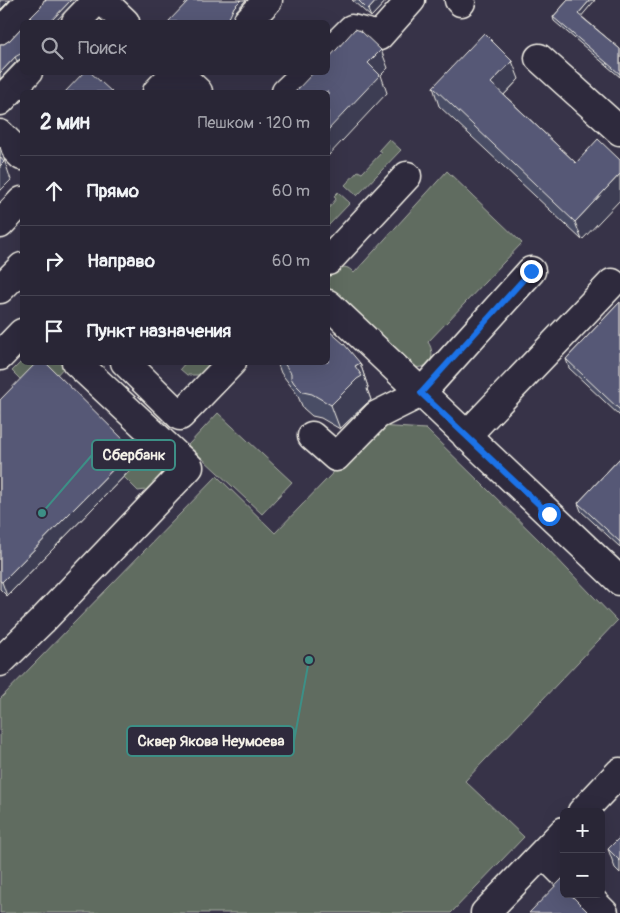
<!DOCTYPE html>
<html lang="ru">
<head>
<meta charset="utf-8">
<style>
	:root { --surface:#292636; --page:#312e3e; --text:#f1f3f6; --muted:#a5a5ad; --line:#454351 }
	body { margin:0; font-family:Pangolin,sans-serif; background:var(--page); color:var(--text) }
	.controls { position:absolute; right:15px; bottom:15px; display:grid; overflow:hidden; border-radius:8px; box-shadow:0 5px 20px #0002 }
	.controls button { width:45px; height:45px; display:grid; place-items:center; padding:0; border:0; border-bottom:1px solid var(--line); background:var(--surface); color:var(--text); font:25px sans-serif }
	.stop { position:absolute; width:15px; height:15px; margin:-11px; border:4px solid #1a73e8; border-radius:50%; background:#fff }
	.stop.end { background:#1a73e8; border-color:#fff; box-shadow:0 1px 5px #0008 }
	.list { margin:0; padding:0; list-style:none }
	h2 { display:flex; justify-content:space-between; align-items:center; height:65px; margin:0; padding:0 20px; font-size:21px }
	h2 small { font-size:16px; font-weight:400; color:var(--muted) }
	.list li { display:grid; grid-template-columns:32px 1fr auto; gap:15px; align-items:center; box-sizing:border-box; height:70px; padding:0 20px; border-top:1px solid var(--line) }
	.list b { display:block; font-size:19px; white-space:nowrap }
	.list em { font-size:16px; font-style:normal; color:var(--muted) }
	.icon { flex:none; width:28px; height:28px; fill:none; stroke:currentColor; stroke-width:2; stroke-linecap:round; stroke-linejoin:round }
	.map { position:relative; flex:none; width:620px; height:913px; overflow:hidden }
	.search { position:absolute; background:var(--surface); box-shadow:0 5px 20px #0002; left:20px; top:20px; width:310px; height:55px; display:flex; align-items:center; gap:12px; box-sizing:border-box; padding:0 18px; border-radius:8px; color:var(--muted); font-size:19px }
	.panel { position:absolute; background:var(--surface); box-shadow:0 5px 20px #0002; left:20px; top:90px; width:310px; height:275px; border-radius:8px }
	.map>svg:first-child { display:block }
</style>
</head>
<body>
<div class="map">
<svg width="620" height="913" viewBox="0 0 620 913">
	<rect width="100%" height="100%" fill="#373348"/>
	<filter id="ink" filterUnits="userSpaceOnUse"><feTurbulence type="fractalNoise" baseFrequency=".02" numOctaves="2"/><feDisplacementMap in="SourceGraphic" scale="10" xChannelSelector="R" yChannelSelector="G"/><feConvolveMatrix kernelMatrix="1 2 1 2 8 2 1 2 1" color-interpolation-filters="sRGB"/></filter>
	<g filter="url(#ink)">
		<path fill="#606c61" stroke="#aaaea4" d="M389,139L401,150L357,196L345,185L358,171L362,173L382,152L379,150Z
			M447,171L522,243L428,342C437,356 430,370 413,367L332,293C326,284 326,269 340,267C341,267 346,267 348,268C350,269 352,271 354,273Z
			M338,192L350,203L328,226V209L336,199L334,196Z
			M22,361V362L68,363L53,379L30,389L12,371Z
			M186,362H210V363L199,375H187L180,369Z
			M218,413L292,482L262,514L188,445Z
			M378,426L426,429L544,545L617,621L465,781L524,837L451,913H0V699L217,476L275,533Z
			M149,450H161L170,465L146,490L138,491L124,477Z"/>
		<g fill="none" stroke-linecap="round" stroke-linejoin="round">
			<g stroke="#f4f1e8" stroke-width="31">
				<path id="minor" d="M102,0L125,22
					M459,0L461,2
					M76,22L97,0
					M247,22L268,0
					M0,33L31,0
					M328,53L352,29L379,36L411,0
					M539,58L620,131
					M177,72L198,92
					M157,92L176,72
					M286,92L307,72
					M0,101L28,72
					M0,134L22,156
					M0,224L22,201
					M328,261L407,176
					M0,289L22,267
					M328,304L620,581
					M0,356L22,333
					M125,362L180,416L232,362
					M312,436L336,457L377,415L421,393L531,271
					M466,436L612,283
					M0,662L42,621L189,467L76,362
					M582,812L620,772
					M543,853L564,874
					M585,894L604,913
					M485,913L564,831"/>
			</g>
			<use href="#minor" stroke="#2f2a3d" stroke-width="28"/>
		</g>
		<path fill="#4a4d65" stroke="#f4f1e8" d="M352,0H387L371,17Z
			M568,0H595L581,16L620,49V77L554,21L553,17Z
			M22,27V58L17,61L0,79V44H4L10,40Z
			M519,79L504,95L576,163L582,240L439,106L433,87Z
			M620,302V416L569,368L566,359Z
			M277,362L360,363L368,387L367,389L371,400L366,404L340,429L321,418L312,416L303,408L297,394L281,373Z
			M0,400L138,462L7,596L0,589Z
			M620,458V547L581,511L578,503Z
			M620,837V873L615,868L608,849Z"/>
		<path fill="#3c3e53" stroke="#f4f1e8" d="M0,0H10L0,10Z
			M71,0H76L55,22H50Z
			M241,0H246L236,11L232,20L229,22H224L234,7Z
			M377,0H387L371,17L368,10Z
			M590,0H595L580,18L578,14Z
			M381,50L388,68L381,75L387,93L328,156V130L368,63Z
			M15,57L17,61L0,79V73Z
			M512,61L519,79L498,101L491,83Z
			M0,147L11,180L0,191Z
			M620,174V200L582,240L575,222Z
			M360,363L368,387L367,389L371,400L366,404L340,429L331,405L355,366Z
			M133,449L138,462L7,596L2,582Z"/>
		<path fill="#565976" stroke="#f4f1e8" d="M44,0H71L50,22H26L41,7Z
			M189,0H241L234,7L230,16L224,22H168Z
			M358,0H377L368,10Z
			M568,0H590L578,14L620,49V74L553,17Z
			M22,27V53L15,57L0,73V44H4L10,40Z
			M355,29L361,31L381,50L368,63L380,75L328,130V92H295L314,72H328V59Z
			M484,33L512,61L491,83L576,163L598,139L620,160V174L575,222L433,87Z
			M84,72H90L112,92H65Z
			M0,157L4,162L0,166Z
			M620,302V410L566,359Z
			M328,330L344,344L360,363L355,366L362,376L357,379L331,405L312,394L303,392L294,383L291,378V373L283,362H328Z
			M37,362H45L133,449L2,582L0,581V400Z
			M620,458V542L578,503Z
			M620,837V861L608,849Z
			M563,878L564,879V894H570L587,911L585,913H529Z"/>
	</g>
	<g fill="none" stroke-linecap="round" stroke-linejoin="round" filter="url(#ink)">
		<path stroke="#1a73e8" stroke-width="6" d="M531,271L421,393L549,514"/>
	</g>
	<path fill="none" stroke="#3d8f86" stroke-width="2" d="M42 513L92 455M309 660L294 741"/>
	<g fill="#3d8f86" stroke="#2f2a3d" stroke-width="2">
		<circle cx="42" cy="513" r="5"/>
		<circle cx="309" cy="660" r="5"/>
	</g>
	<g fill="#2f2a3d" stroke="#3d8f86" stroke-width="2">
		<rect x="92" y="440" width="83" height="30" rx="5"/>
		<rect x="127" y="726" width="167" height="30" rx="5"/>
	</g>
	<g font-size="15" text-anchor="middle" font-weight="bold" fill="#f4f1e8">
		<text x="134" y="460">Сбербанк</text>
		<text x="211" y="746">Сквер Якова Неумоева</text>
	</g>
</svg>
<div class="controls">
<button>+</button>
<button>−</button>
</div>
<div class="stop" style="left:549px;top:514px"></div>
<div class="stop end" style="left:531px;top:271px"></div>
<div class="search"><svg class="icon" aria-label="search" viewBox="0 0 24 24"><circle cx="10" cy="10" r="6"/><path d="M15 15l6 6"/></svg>Поиск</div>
<section class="panel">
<h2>2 мин<small>Пешком · 120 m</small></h2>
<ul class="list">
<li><svg class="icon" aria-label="ahead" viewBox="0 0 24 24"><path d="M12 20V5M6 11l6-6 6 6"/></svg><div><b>Прямо</b></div><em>60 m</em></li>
<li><svg class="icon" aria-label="right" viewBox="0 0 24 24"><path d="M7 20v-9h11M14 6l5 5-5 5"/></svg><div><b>Направо</b></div><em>60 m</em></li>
<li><svg class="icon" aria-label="arrive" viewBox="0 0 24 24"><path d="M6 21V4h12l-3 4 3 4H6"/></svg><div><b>Пункт назначения</b></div></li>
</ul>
</section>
</div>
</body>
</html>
